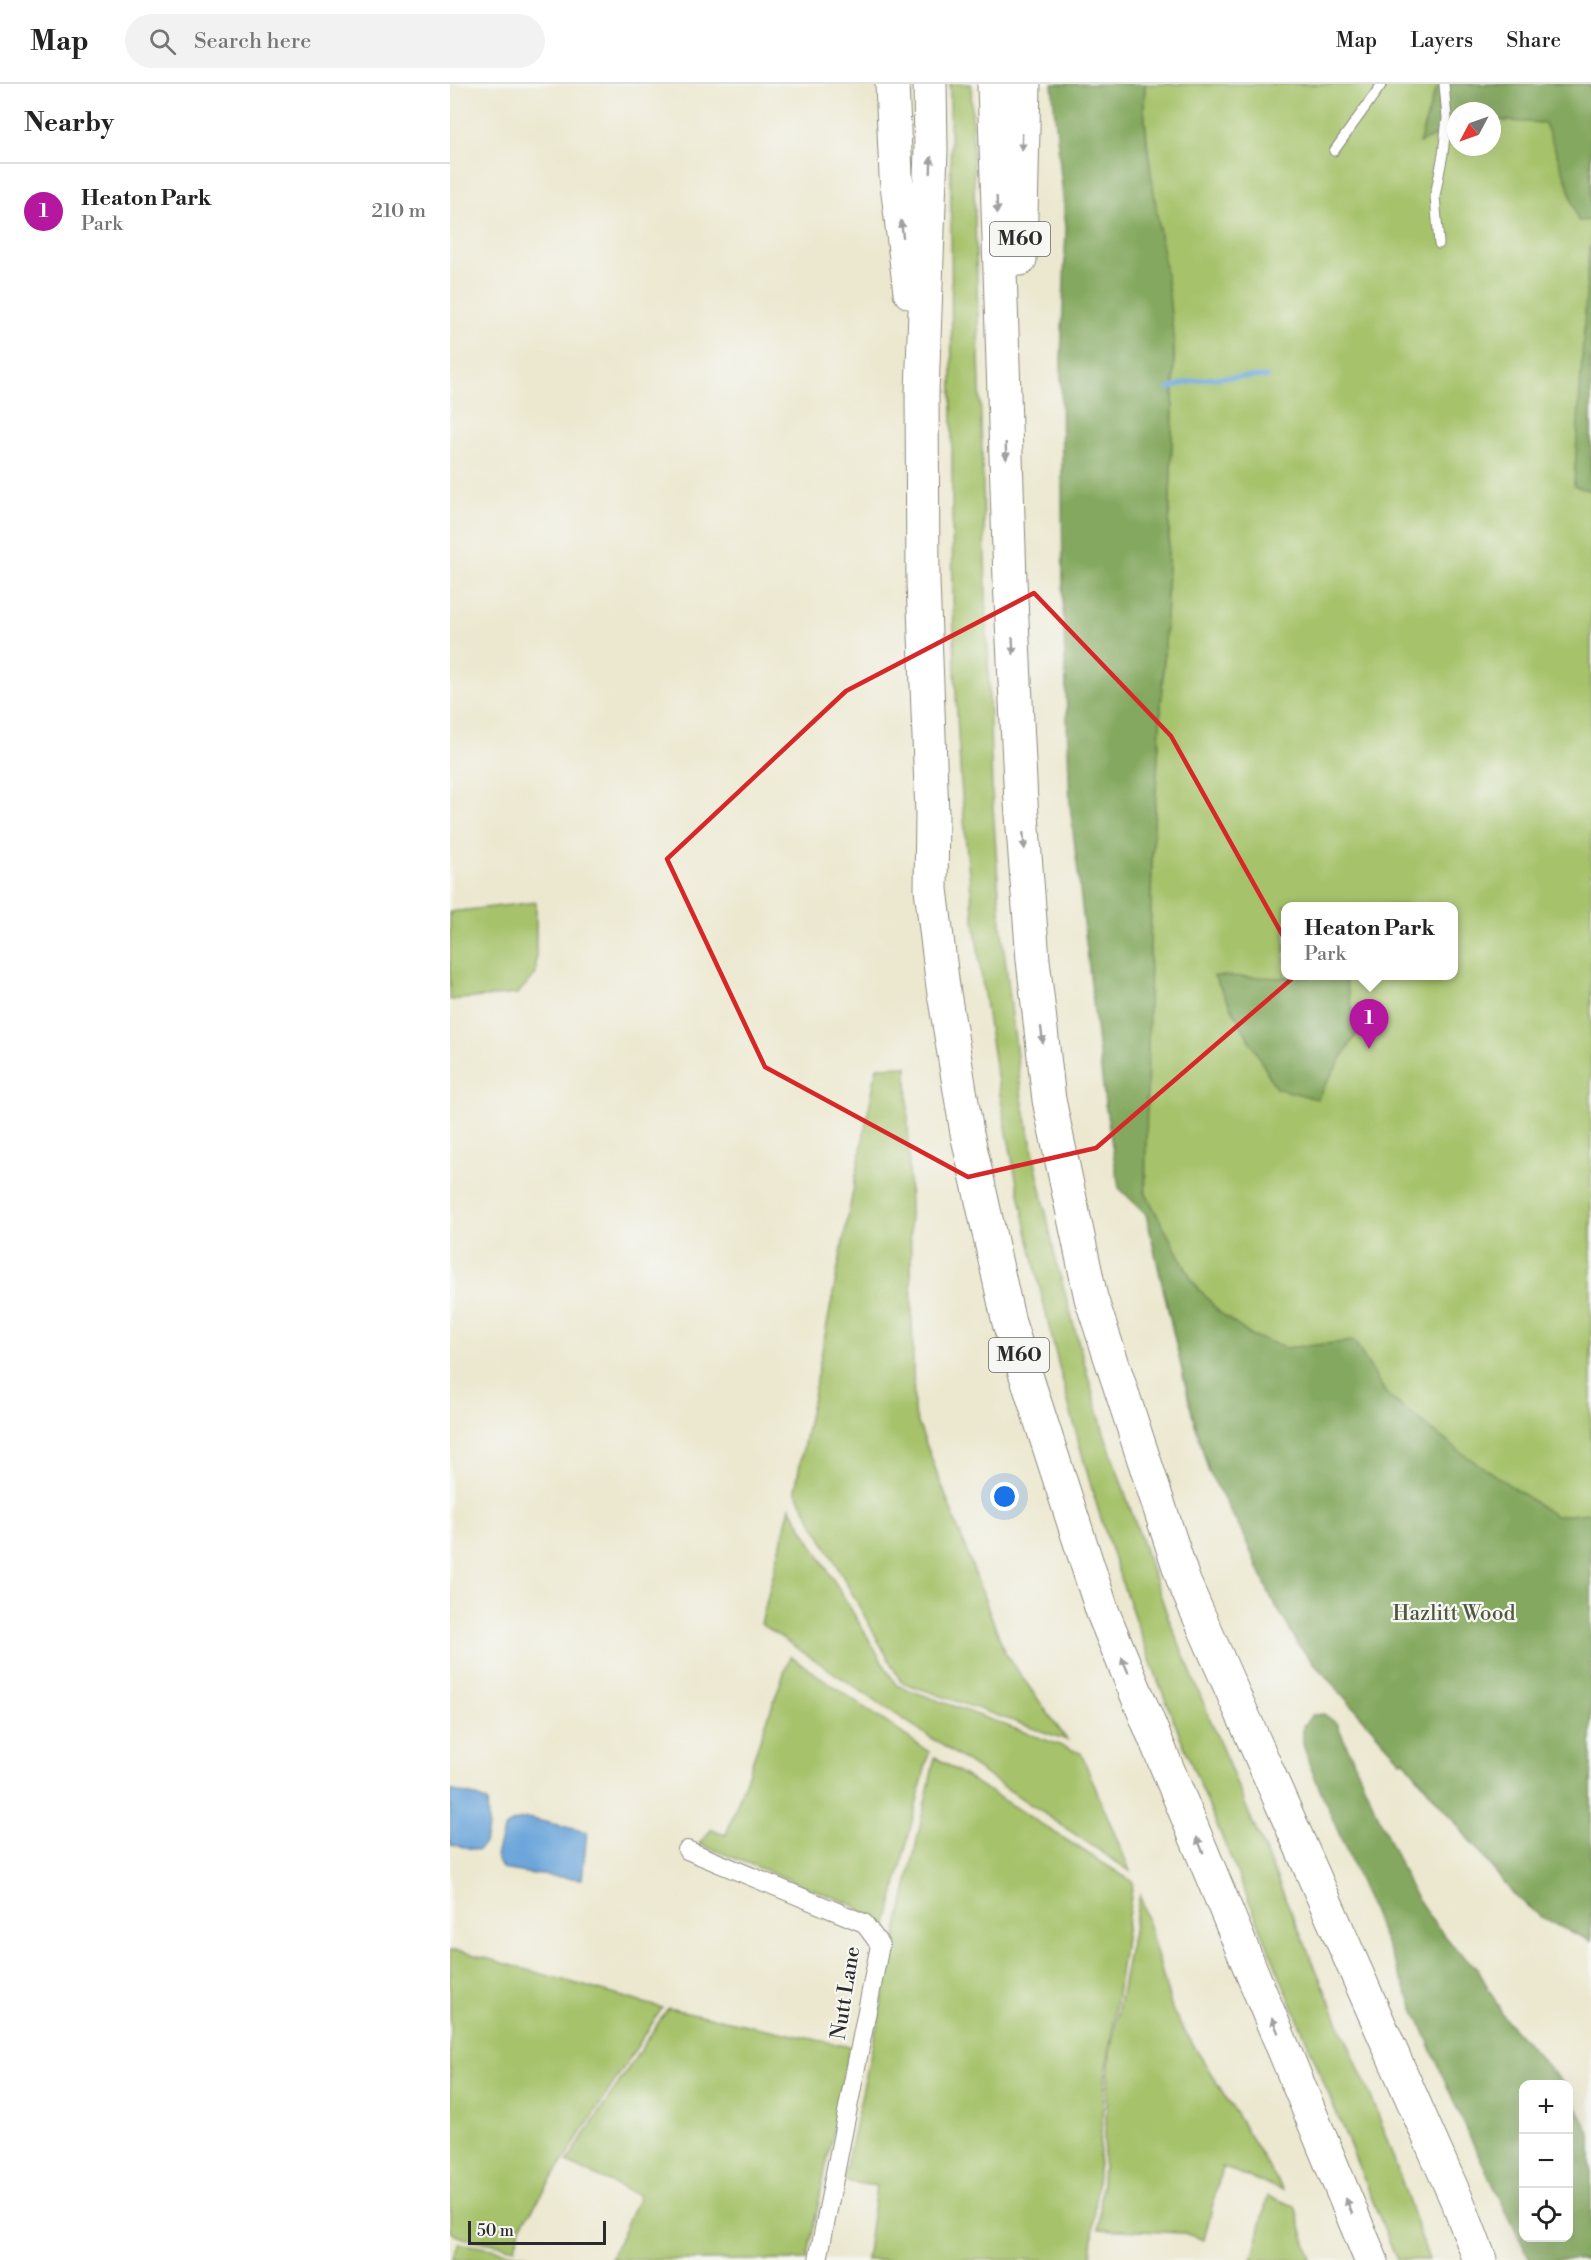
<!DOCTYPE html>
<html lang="en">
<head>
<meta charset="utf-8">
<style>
	:root { --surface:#fff; --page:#f2f2f2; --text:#222; --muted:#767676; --line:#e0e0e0; --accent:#b5179e }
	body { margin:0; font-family:"Libre Bodoni",serif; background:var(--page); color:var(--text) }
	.controls { position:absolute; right:18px; bottom:18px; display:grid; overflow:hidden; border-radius:12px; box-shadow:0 6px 24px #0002 }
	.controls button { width:54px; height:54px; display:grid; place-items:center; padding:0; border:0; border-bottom:2px solid var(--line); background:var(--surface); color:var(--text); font:30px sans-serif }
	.compass { position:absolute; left:997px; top:18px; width:54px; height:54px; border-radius:50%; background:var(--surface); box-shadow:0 6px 24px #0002; rotate:229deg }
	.scale { position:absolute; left:18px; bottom:15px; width:138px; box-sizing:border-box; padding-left:6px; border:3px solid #2b2b2b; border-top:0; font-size:16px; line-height:21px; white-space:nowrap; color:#2b2b2b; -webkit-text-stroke:4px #f6f6f2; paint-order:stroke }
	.you { position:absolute; left:555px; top:1413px; width:21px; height:21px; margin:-15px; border:4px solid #fff; border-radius:50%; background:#1a73e8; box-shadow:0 0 0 9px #1a73e833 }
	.badge { display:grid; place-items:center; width:39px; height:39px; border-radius:50%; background:var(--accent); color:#fff; font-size:20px; font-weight:700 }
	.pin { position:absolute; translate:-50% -50px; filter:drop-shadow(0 2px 3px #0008) }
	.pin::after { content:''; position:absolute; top:32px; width:21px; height:18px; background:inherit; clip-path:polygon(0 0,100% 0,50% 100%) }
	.popup { position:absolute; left:831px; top:818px; width:177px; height:78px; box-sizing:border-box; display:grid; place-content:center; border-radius:12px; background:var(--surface); filter:drop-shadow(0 2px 4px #0005); font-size:20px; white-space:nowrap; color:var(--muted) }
	.popup b { font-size:22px; color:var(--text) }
	.popup::after { content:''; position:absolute; left:50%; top:100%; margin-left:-12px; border:12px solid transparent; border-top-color:var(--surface) }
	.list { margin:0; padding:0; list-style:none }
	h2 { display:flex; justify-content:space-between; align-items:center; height:78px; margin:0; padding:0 24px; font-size:26px }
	h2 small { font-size:20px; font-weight:400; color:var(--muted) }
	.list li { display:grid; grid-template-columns:39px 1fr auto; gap:18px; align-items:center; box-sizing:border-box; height:96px; padding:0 24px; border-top:2px solid var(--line) }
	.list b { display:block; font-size:22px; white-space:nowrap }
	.list p { margin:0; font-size:20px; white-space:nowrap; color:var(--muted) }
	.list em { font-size:20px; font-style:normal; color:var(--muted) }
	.icon { flex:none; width:33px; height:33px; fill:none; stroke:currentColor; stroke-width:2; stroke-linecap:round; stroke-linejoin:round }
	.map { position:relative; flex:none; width:1141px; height:2176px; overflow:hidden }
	header { display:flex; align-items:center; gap:36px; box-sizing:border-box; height:84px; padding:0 30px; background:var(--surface); border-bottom:2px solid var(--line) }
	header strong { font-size:28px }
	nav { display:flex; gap:33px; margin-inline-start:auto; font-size:21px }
	.search { width:420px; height:54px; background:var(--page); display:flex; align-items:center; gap:15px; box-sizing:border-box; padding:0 21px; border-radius:33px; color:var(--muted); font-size:22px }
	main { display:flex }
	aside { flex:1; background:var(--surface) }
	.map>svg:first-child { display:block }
</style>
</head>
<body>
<header>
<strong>Map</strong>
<div class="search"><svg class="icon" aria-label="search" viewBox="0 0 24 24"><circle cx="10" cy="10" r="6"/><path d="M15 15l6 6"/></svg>Search here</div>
<nav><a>Map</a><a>Layers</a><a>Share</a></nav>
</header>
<main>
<aside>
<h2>Nearby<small></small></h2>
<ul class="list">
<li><span class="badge">1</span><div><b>Heaton Park</b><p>Park</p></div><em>210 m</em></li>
</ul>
</aside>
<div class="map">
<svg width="1141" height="2176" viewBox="0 0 1141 2176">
	<rect width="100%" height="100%" fill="#f6f6f2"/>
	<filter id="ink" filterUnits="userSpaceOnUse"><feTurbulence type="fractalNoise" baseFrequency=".0167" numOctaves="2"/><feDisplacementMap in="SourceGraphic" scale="12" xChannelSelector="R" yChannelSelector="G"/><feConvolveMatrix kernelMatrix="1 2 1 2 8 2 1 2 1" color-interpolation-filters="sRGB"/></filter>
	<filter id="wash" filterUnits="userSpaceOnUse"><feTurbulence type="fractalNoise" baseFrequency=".008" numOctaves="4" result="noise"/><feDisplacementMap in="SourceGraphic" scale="24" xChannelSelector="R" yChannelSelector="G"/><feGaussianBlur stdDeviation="1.35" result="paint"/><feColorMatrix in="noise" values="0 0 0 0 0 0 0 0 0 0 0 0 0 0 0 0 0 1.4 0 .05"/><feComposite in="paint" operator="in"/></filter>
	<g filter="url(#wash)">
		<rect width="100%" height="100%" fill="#ece8d0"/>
		<path fill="#a6c26a" stroke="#68764a" stroke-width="1.5" fill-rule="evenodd" d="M500,0H521L542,708L551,840L572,1015L606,1177L653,1346L718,1533L802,1737L927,2027L979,2176H947C900,2061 853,1946 805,1831C739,1676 671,1519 628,1355C571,1145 528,929 512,711C503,595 502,478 502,361C502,241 501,120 500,0Z
			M695,0H1141V1857L1094,1835L1066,1813L953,1675L951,1677L850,1563L822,1515L792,1448L759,1388L742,1329L696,1130L695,1046L702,774L716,538L724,292V261L701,97L694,24ZM1006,27H1042V63H1006ZM835,822H1003V892H835Z
			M86,818V890L67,910L0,916V828Z
			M457,982L464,1328L555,1569L617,1656L451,1598L345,1406L427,983Z
			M340,1423L446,1601L631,1669L680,1787L311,1540Z
			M340,1572L479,1668L436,1844L403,1821L249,1760L262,1745L276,1751Z
			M485,1673L683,1798L656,1989L641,2176H416L426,2102L393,2097Z
			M690,1810L723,1928L833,2106L772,2083L754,2156L734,2149L649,2145L660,1968Z
			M0,1867H11L212,1924L70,2144L65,2164L13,2154L0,2148Z
			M218,1924L400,1963L357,2176H184L161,2174L189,2112L117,2078Z
			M818,2112L845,2122L861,2176H802Z
			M9,2159L102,2176H1Z"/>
		<path fill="#84a85e" stroke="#586a44" stroke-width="1.5" d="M602,0H695L694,24L697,61L719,211L724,261V292L716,538L702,774L695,1108L743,1198L769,1228L799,1250L835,1264L904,1257L937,1311L1009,1367L1105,1432L1141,1429V1857L1094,1835L1066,1813L953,1675L951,1677L850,1563L822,1515L792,1448L759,1388L742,1329L696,1130L669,1104L655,1020L620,721L613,519L611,275L616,144Z
			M994,0H1138L1141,4V136L1128,137L1116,95L1095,39L1042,36V27H1006V43L969,59L985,7Z
			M1139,163H1141V407L1124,402Z
			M764,892L836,894L840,892H894L908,947L867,1015L826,1004Z
			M874,1630L887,1640L960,1803L981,1835L1005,1864L1027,1884L1056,1936L1114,2000H1074V2154H1118L1119,2009L1141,2051V2176H1080L1013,2039L860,1682L853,1660V1642L862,1631Z"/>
		<path fill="#6aa5da" stroke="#4a6882" stroke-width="1.5" d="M0,1706L25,1712L37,1718C38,1732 41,1757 28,1766L0,1760Z
			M78,1734L137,1748L132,1795L82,1790L52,1785L46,1772C52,1750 52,1737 78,1734Z"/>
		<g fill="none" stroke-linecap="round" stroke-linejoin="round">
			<path stroke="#6aa5da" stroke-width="5" d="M719,305C748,291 785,293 817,293"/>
		</g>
	</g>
	<g filter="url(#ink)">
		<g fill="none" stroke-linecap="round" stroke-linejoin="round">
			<g stroke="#8c8a7e" stroke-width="11">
				<path id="lane" d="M884,67L932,0
					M989,160L985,112L993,70L997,34L994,0"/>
			</g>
			<g stroke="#8c8a7e" stroke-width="20">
				<path id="street" d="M237,1766L414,1839L430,1861L368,2176"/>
			</g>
			<g stroke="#8c8a7e" stroke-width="35">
				<path id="highway" d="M442,0L446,92L460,208
					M480,0L481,66L472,308L473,498L482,730L481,805L493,903L517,1049L559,1239L653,1529L921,2176
					M544,0L560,496L571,718L583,876L599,1016L641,1214L734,1498L1009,2121L1030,2176
					M570,175L574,0"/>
			</g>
			<use href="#lane" stroke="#fff" stroke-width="9"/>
			<use href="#street" stroke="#fff" stroke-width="18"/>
			<use href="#highway" stroke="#fff" stroke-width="33"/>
		</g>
		<defs><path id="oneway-solid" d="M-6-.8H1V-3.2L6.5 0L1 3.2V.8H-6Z" transform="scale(1.5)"/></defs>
		<g fill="#a0a0a0">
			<use href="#oneway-solid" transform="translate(572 58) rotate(91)"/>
			<use href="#oneway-solid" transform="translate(481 81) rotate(-88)"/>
			<use href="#oneway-solid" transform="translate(547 121) rotate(88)"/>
			<use href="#oneway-solid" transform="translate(452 145) rotate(-97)"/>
			<use href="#oneway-solid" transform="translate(556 367) rotate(88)"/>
			<use href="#oneway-solid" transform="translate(563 562) rotate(87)"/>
			<use href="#oneway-solid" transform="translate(574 757) rotate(85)"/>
			<use href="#oneway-solid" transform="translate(592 951) rotate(83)"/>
			<use href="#oneway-solid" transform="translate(675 1581) rotate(-113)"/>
			<use href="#oneway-solid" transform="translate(750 1761) rotate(-113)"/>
			<use href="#oneway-solid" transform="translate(825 1941) rotate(-112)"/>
			<use href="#oneway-solid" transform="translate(899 2122) rotate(-112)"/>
		</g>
	</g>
	<path fill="none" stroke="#d62828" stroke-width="4.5" stroke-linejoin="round" d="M584,509L721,652L852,886L646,1064L518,1093L315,983L217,775L396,607Z"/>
	<g text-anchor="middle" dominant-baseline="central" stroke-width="4.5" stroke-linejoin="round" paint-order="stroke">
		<g fill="#f6f6f2" stroke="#686867" stroke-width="1.5">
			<rect x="540" y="138" width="60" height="34" rx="4.5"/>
			<rect x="539" y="1254" width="60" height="34" rx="4.5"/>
		</g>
		<g font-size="20" font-weight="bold" fill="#2b2b2b">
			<text x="570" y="155">M60</text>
			<text x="569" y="1271">M60</text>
		</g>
		<g font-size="21" fill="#50583e" stroke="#f6f6f2">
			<text x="1004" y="1530">Hazlitt Wood</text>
		</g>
		<g font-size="21" fill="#2b2b2b" stroke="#f6f6f2">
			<text transform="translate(396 1909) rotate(-81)">Nutt Lane</text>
		</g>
	</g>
</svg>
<div class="controls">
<button>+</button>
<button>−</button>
<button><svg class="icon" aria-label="locate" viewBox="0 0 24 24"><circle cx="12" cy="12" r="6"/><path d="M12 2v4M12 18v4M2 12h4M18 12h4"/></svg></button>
</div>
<svg class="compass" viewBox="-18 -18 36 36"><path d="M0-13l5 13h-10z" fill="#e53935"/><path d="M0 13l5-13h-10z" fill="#767676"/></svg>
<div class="scale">50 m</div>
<div class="you"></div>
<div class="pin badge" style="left:919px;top:965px">1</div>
<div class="popup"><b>Heaton Park</b>Park</div>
</div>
</main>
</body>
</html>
